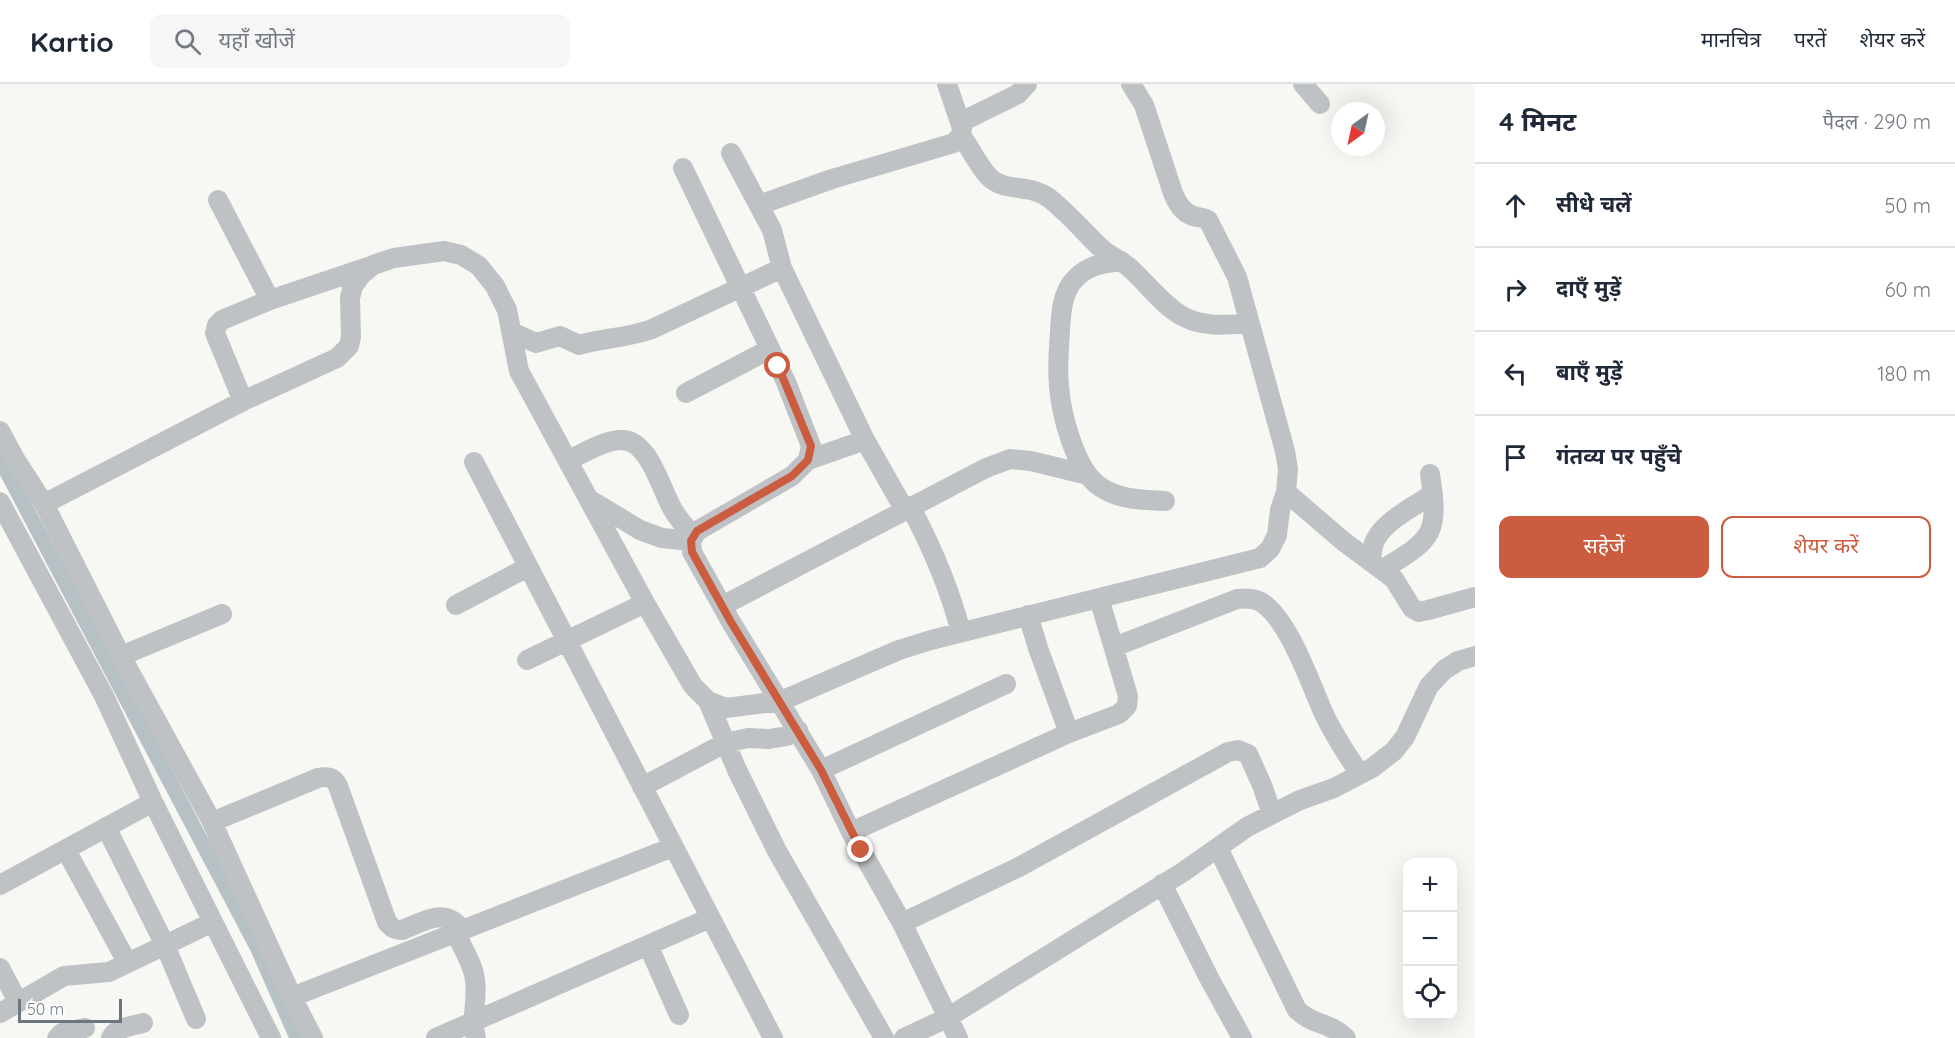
<!DOCTYPE html>
<html lang="hi">
<head>
<meta charset="utf-8">
<style>
	:root { --surface:#fff; --page:#f6f6f7; --text:#1f2937; --muted:#747a83; --line:#e0e1e3; --accent:#cc5c3f }
	body { margin:0; font-family:Quicksand,"Noto Sans Devanagari",sans-serif; background:var(--page); color:var(--text) }
	.controls { position:absolute; right:18px; bottom:18px; display:grid; overflow:hidden; border-radius:12px; box-shadow:0 6px 24px #0002 }
	.controls button { width:54px; height:54px; display:grid; place-items:center; padding:0; border:0; border-bottom:2px solid var(--line); background:var(--surface); color:var(--text); font:30px sans-serif }
	.compass { position:absolute; left:1331px; top:18px; width:54px; height:54px; border-radius:50%; background:var(--surface); box-shadow:0 6px 24px #0002; rotate:213deg }
	.scale { position:absolute; left:18px; bottom:15px; width:104px; box-sizing:border-box; padding-left:6px; border:3px solid #6a7781; border-top:0; font-size:16px; line-height:21px; white-space:nowrap; color:#6a7781; -webkit-text-stroke:4px #fff; paint-order:stroke }
	.stop { position:absolute; width:18px; height:18px; margin:-14px; border:4px solid #cc5c3f; border-radius:50%; background:#fff }
	.stop.end { background:#cc5c3f; border-color:#fff; box-shadow:0 2px 6px #0008 }
	.list { margin:0; padding:0; list-style:none }
	h2 { display:flex; justify-content:space-between; align-items:center; height:78px; margin:0; padding:0 24px; font-size:26px }
	h2 small { font-size:20px; font-weight:400; color:var(--muted) }
	.list li { display:grid; grid-template-columns:39px 1fr auto; gap:18px; align-items:center; box-sizing:border-box; height:84px; padding:0 24px; border-top:2px solid var(--line) }
	.list b { display:block; font-size:22px; white-space:nowrap }
	.list em { font-size:20px; font-style:normal; color:var(--muted) }
	.actions { display:flex; gap:12px; padding:18px 24px }
	.actions a { flex:1; padding:14px 0; border:2px solid var(--accent); border-radius:12px; text-align:center; font-size:21px; color:var(--accent) }
	.actions .main { background:var(--accent); color:#fff }
	.icon { flex:none; width:33px; height:33px; fill:none; stroke:currentColor; stroke-width:2; stroke-linecap:round; stroke-linejoin:round }
	.map { position:relative; flex:none; width:1475px; height:954px; overflow:hidden }
	header { display:flex; align-items:center; gap:36px; box-sizing:border-box; height:84px; padding:0 30px; background:var(--surface); border-bottom:2px solid var(--line) }
	header strong { font-size:28px }
	nav { display:flex; gap:33px; margin-inline-start:auto; font-size:21px }
	.search { width:420px; height:54px; background:var(--page); display:flex; align-items:center; gap:15px; box-sizing:border-box; padding:0 21px; border-radius:12px; color:var(--muted); font-size:22px }
	main { display:flex }
	aside { flex:1; background:var(--surface) }
	.map>svg:first-child { display:block }
</style>
</head>
<body>
<header>
<strong>Kartio</strong>
<div class="search"><svg class="icon" aria-label="search" viewBox="0 0 24 24"><circle cx="10" cy="10" r="6"/><path d="M15 15l6 6"/></svg>यहाँ खोजें</div>
<nav><a>मानचित्र</a><a>परतें</a><a>शेयर करें</a></nav>
</header>
<main>
<div class="map">
<svg width="1475" height="954" viewBox="0 0 1475 954">
	<rect width="100%" height="100%" fill="#f7f7f4"/>
	<g fill="none" stroke-linecap="round" stroke-linejoin="round">
		<path stroke="#b7c1c5" stroke-width="15" d="M0,375L257,863L297,954"/>
		<path stroke="#bec2c5" stroke-width="20" d="M1303,0L1320,20
			M961,38L1018,10L1027,0
			M961,51C970,64 978,81 989,93C1005,109 1029,99 1049,114C1068,129 1084,148 1102,165C1111,173 1123,177 1132,186C1148,201 1163,221 1182,232C1204,244 1227,241 1250,239
			M731,69L772,146L782,184L865,356L904,425
			M683,84L786,298L811,362L808,376L792,392L697,447L691,457L692,468L731,538L821,686L851,748L902,839L958,954
			M218,116L270,216
			M759,121L832,95L954,59L961,51L962,44L947,0
			M1121,177C1103,179 1088,181 1075,195C1062,208 1061,229 1060,247C1059,265 1057,283 1059,302C1061,330 1075,385 1099,402C1118,416 1143,416 1165,417
			M512,248L536,259L560,252L579,261C603,254 628,254 652,245L782,184
			M686,309L770,265
			M243,317L215,249L217,241L222,236L270,216L368,183
			M0,347L15,375L44,420L121,572L212,738L292,913L313,954
			M569,376C584,369 603,357 620,356C648,354 660,402 671,422C676,433 685,442 693,452
			M808,376L865,356
			M474,378L773,954
			M1286,408L1343,457L1394,495L1412,524L1419,528L1428,526L1475,513
			M592,417L640,446L662,454L691,457
			M0,418L104,612L153,718L271,954
			M44,420L243,317L337,274L349,262L351,253L350,214L353,202L361,191L373,181L394,174L444,167L461,171L479,182L495,202L507,226L519,287L645,519L693,602L708,617L726,624L781,617L899,566L931,556L1260,474L1270,465L1277,451L1280,426L1286,408L1288,385L1285,367L1237,193L1208,136C1203,133 1199,134 1193,132C1182,128 1177,119 1173,109L1144,21L1131,0
			M910,422C932,463 949,503 961,548
			M1371,475C1372,468 1372,460 1377,453C1387,436 1416,421 1433,410
			M1383,485C1434,455 1439,449 1430,390
			M456,521L528,483
			M722,522L986,384L1010,375L1031,377L1088,391
			M1028,531L1038,564L1069,649
			M1114,563L1237,515C1246,514 1256,514 1264,520C1291,541 1310,599 1324,630C1334,651 1347,671 1360,690
			M121,572L222,530
			M527,576L645,519
			M708,617L737,686L777,767L884,954
			M821,686L1006,600
			M642,703L725,659L748,654L769,655L787,652L798,646
			M212,738L318,694C327,692 334,693 338,702L387,838C392,844 394,846 402,846C424,838 445,822 462,846
			M106,743L165,861L196,935
			M851,748L1069,649L1119,630L1127,622L1128,612L1099,514
			M1218,764L1297,926C1314,942 1330,938 1346,954
			M66,766L127,878
			M1162,800L1209,894L1242,954
			M0,801L153,718
			M902,839L1019,783L1228,668L1238,666L1248,670L1262,701L1272,730
			M456,849C462,864 474,881 475,897C478,917 470,935 476,954
			M648,861L679,931
			M0,884L18,918
			M292,913L673,763
			M0,929L64,892L109,888L213,838
			M57,954L62,949L85,944
			M111,954C116,943 133,942 143,939
			M436,954L710,834
			M904,954L947,934L1183,788L1247,743L1300,716L1334,704L1372,684L1394,667L1405,653L1429,602L1444,586L1458,577L1475,572"/>
	</g>
	<g fill="none" stroke-linecap="round" stroke-linejoin="round">
		<path stroke="#cc5c3f" stroke-width="8" d="M778,282L811,362L808,376L792,392L697,447L691,457L692,468L731,538L821,686L861,766"/>
	</g>
</svg>
<div class="controls">
<button>+</button>
<button>−</button>
<button><svg class="icon" aria-label="locate" viewBox="0 0 24 24"><circle cx="12" cy="12" r="6"/><path d="M12 2v4M12 18v4M2 12h4M18 12h4"/></svg></button>
</div>
<svg class="compass" viewBox="-18 -18 36 36"><path d="M0-13l5 13h-10z" fill="#e53935"/><path d="M0 13l5-13h-10z" fill="#747a83"/></svg>
<div class="scale">50 m</div>
<div class="stop" style="left:778px;top:282px"></div>
<div class="stop end" style="left:861px;top:766px"></div>
</div>
<aside>
<h2>4 मिनट<small>पैदल · 290 m</small></h2>
<ul class="list">
<li><svg class="icon" aria-label="ahead" viewBox="0 0 24 24"><path d="M12 20V5M6 11l6-6 6 6"/></svg><div><b>सीधे चलें</b></div><em>50 m</em></li>
<li><svg class="icon" aria-label="right" viewBox="0 0 24 24"><path d="M7 20v-9h11M14 6l5 5-5 5"/></svg><div><b>दाएँ मुड़ें</b></div><em>60 m</em></li>
<li><svg class="icon" aria-label="left" viewBox="0 0 24 24"><path d="M17 20v-9H6M10 6l-5 5 5 5"/></svg><div><b>बाएँ मुड़ें</b></div><em>180 m</em></li>
<li><svg class="icon" aria-label="arrive" viewBox="0 0 24 24"><path d="M6 21V4h12l-3 4 3 4H6"/></svg><div><b>गंतव्य पर पहुँचे</b></div></li>
</ul>
<div class="actions"><a class="main">सहेजें</a><a>शेयर करें</a></div>
</aside>
</main>
</body>
</html>
